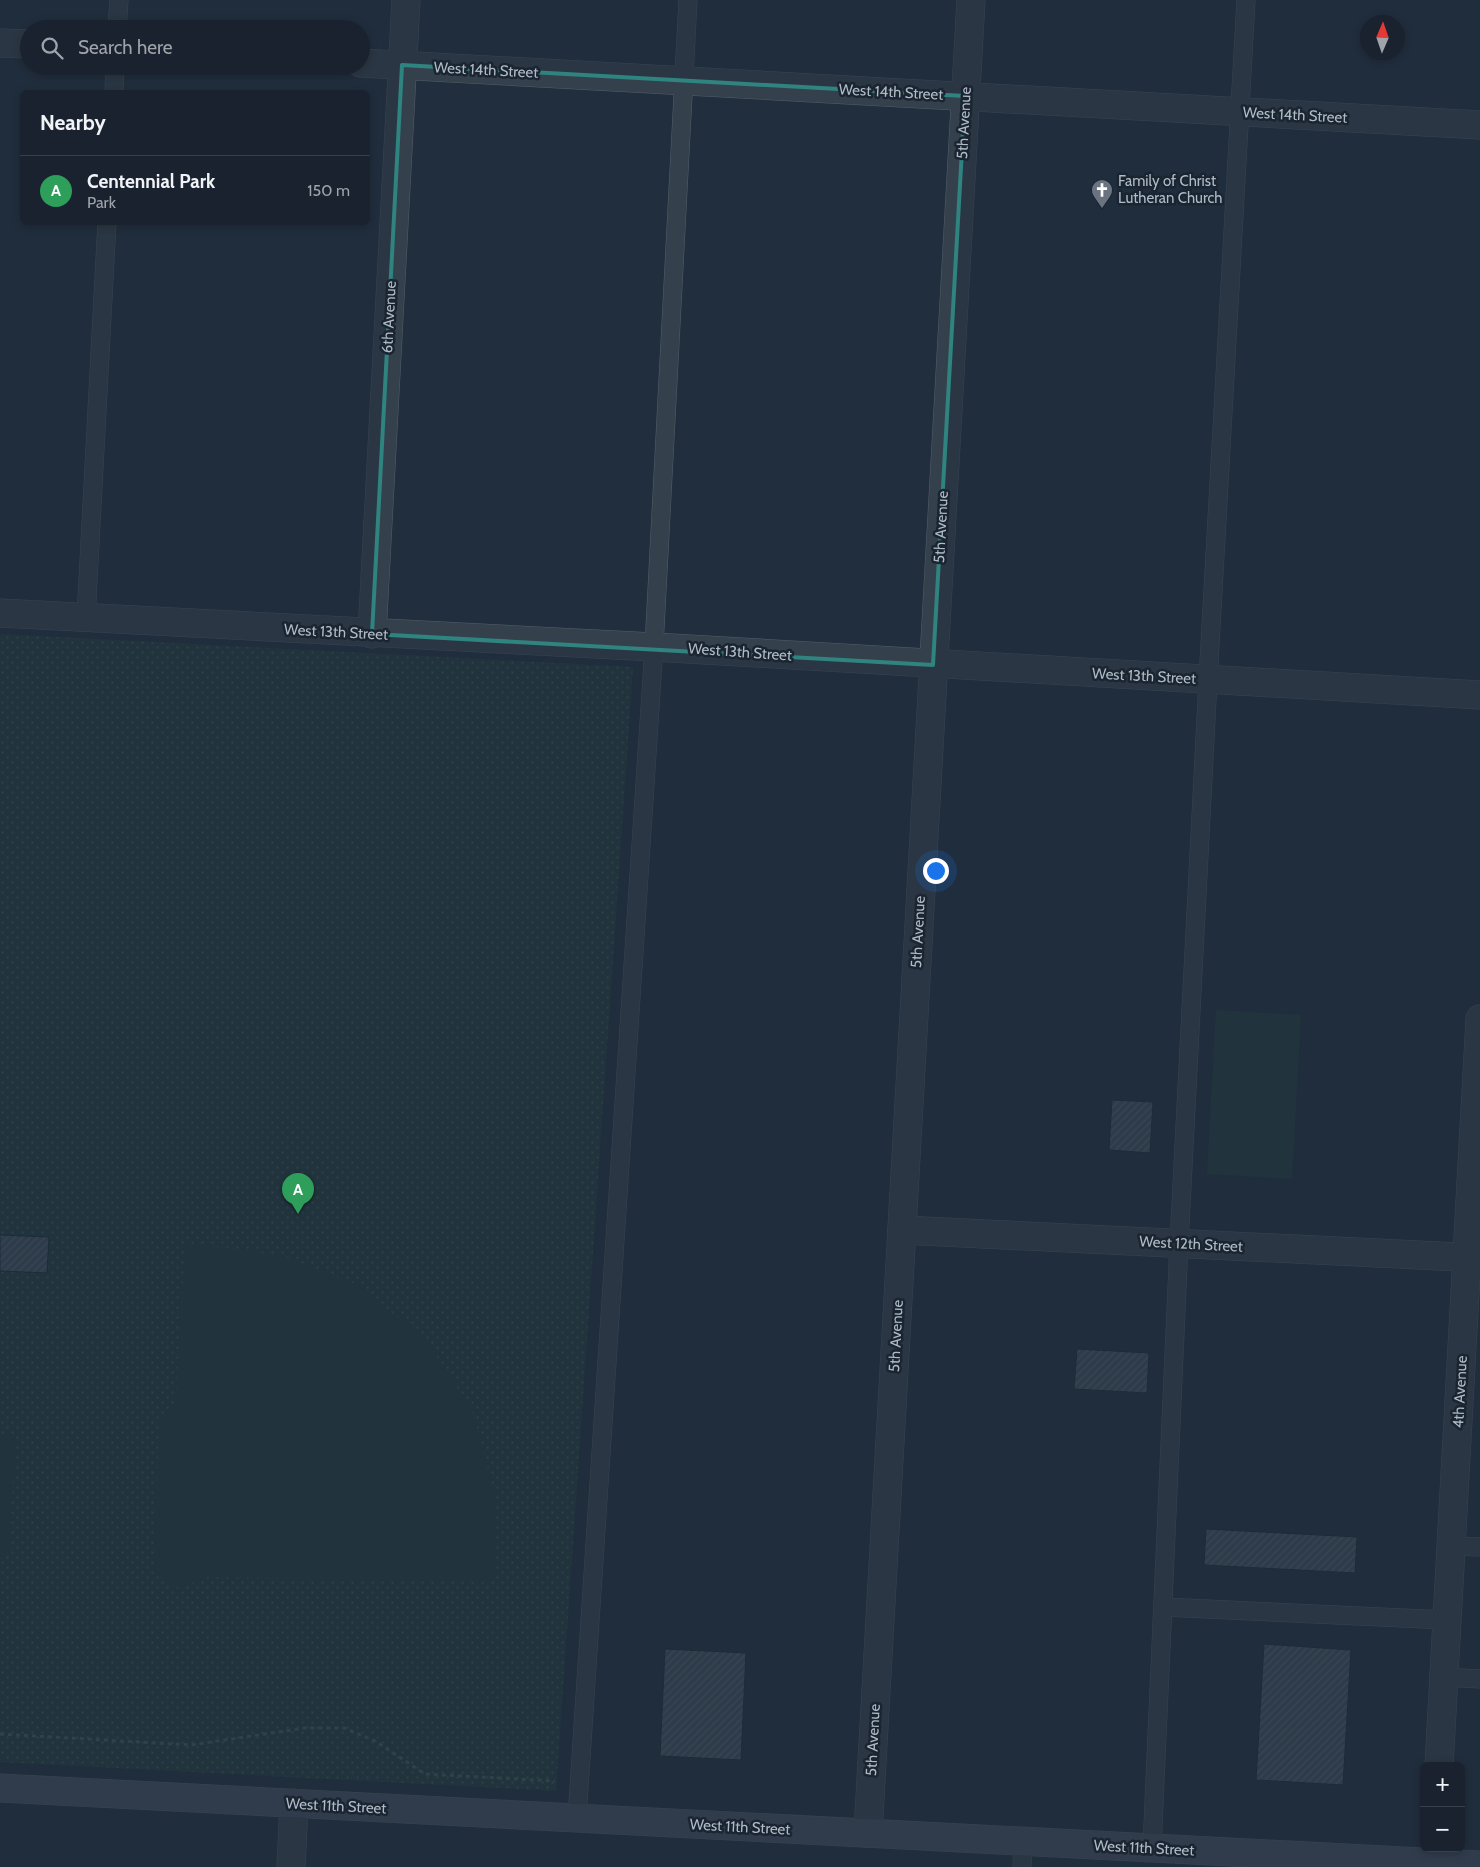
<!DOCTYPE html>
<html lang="en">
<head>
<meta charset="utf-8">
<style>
	:root { --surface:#19222e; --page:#262f3a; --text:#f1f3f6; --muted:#9fa4aa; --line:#373f4a; --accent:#80b8fe }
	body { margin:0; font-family:Cabin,sans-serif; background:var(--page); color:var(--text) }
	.controls { position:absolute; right:15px; bottom:15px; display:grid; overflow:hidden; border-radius:8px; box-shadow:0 2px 8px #0003 }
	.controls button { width:45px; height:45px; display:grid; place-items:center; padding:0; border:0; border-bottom:1px solid var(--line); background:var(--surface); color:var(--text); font:25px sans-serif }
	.compass { position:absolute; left:1360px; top:15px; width:45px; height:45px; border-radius:50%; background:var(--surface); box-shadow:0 2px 8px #0003; rotate:2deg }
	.you { position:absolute; left:935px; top:870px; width:18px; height:18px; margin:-12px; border:4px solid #fff; border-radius:50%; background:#1a73e8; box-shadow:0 0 0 8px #1a73e833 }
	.badge { display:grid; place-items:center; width:32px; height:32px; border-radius:50%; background:var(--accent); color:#fff; font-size:16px; font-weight:700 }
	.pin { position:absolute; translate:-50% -41px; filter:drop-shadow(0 1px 2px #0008) }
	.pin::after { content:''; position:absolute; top:26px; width:18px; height:15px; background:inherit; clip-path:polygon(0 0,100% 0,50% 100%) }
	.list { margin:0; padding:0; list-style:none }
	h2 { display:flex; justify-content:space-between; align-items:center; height:65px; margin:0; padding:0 20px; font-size:21px }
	h2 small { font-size:16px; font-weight:400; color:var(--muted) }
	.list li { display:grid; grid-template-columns:32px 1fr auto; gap:15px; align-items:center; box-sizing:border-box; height:70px; padding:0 20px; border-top:1px solid var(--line) }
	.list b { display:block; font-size:19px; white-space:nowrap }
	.list p { margin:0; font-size:16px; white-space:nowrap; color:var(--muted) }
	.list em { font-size:16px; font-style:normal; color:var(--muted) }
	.icon { flex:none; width:28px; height:28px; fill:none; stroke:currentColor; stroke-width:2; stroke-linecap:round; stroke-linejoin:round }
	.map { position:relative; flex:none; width:1480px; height:1867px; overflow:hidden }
	.search { position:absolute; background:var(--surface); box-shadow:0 2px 8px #0003; left:20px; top:20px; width:350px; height:55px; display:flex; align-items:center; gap:12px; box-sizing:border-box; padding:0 18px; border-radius:28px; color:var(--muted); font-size:19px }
	.panel { position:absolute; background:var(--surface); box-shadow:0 2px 8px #0003; left:20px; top:90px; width:350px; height:135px; border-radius:8px }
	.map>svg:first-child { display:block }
</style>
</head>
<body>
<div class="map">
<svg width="1480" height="1867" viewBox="0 0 1480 1867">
	<defs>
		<pattern id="park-dots" width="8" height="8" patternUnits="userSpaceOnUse" patternTransform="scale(1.25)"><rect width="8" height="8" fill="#233c3e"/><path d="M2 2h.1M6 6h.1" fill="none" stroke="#405658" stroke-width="1.8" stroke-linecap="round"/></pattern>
		<pattern id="building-hatch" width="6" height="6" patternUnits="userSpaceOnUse" patternTransform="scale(1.25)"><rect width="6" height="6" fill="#3d4d5c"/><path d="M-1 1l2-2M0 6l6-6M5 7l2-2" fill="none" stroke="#566572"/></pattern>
	</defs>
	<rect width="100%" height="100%" fill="#212e3d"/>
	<path fill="url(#park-dots)" d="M0,634L633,667L556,1791L0,1762Z"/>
	<path fill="#233c3e" d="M1216,1010L1301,1015L1292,1179L1207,1174Z
		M185,1243L284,1256L357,1285L424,1338L472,1410L495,1495L496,1571L487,1582L208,1577L173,1589L154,1565L159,1424L176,1406Z
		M0,1436L15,1437L9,1554L0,1553Z"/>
	<path fill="url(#building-hatch)" stroke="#1c2733" d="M1112,1100L1153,1102L1150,1153L1109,1150Z
		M0,1235L49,1237L47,1273L0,1271Z
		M1077,1349L1149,1353L1147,1393L1074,1389Z
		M1206,1529L1357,1537L1355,1573L1204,1565Z
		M1264,1644L1351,1650L1343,1785L1256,1780Z
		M665,1649L746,1653L741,1760L660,1756Z"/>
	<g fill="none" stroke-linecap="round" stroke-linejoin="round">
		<g stroke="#535e6a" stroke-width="19">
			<path id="service" d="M117,29L119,0
				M114,92L115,66
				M86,618L107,222
				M1451,1546L1480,1547
				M1163,1607L1447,1620
				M1444,1677L1480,1679
				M577,1818L654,647L688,0
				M1152,1848L1179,1243L1208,680L1246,0
				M1022,1867L1023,1841"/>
		</g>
		<g stroke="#535e6a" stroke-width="29">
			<path id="minor" d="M0,43L29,44
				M361,63L1480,125
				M0,613L654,647L1480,695
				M372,634L406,0
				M902,1230L1480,1258
				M1439,1766L1480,1019
				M291,1867L294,1803"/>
		</g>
		<g stroke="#535e6a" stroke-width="29">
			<path id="tertiary" d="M868,1833L971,0"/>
		</g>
		<g stroke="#535e6a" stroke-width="29">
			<path id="secondary" d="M0,1788L1480,1865"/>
		</g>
		<path stroke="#41595b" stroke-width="3" stroke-dasharray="4 4" stroke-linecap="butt" d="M0,1734L191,1745L305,1728H344L375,1741L425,1774L555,1781"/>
		<use href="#service" stroke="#35404d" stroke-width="18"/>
		<use href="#minor" stroke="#35404d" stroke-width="28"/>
		<use href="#tertiary" stroke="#35404d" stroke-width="28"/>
		<use href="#secondary" stroke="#434f60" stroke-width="28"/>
	</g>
	<path d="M0 0H1480V1867H0ZM402,65L965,96L933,665L372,634Z" fill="#212e3d" fill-opacity=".55" fill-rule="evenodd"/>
	<path fill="none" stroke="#2f8480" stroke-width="4" stroke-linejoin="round" d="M402,65L965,96L933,665L372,634Z"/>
	<defs>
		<g id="church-pin" transform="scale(1.125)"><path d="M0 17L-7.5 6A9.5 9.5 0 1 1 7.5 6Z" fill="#6b7280" stroke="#1a2531"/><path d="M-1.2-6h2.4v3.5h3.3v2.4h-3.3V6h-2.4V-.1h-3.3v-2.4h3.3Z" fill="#fff"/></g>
	</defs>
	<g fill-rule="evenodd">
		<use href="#church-pin" x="1102" y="190"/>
	</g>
	<g text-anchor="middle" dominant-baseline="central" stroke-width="5" stroke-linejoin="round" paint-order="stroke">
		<g font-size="15" fill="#b0bbc8" stroke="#1a2531">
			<text transform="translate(486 70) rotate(3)">West 14th Street</text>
			<text transform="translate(891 92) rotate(3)">West 14th Street</text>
			<text transform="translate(1295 115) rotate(3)">West 14th Street</text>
			<text transform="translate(964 123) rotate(-87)">5th Avenue</text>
			<text transform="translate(389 317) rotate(-87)">6th Avenue</text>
			<text transform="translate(941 527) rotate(-87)">5th Avenue</text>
			<text transform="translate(336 632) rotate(3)">West 13th Street</text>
			<text transform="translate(740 652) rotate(4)">West 13th Street</text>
			<text transform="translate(1144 676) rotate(3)">West 13th Street</text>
			<text transform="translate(918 932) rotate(-87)">5th Avenue</text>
			<text transform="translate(1191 1244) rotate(3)">West 12th Street</text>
			<text transform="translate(896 1336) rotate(-87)">5th Avenue</text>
			<text transform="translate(1460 1392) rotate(-87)">4th Avenue</text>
			<text transform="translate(873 1740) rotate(-87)">5th Avenue</text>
			<text transform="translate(336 1806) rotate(3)">West 11th Street</text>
			<text transform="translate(740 1827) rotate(3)">West 11th Street</text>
			<text transform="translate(1144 1848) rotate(3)">West 11th Street</text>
		</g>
		<g font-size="15" fill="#b0bbc8" stroke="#1a2531" text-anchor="start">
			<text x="1118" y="181">Family of Christ<tspan x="1118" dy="17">Lutheran Church</tspan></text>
		</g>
	</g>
</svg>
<div class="controls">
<button>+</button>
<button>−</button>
</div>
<svg class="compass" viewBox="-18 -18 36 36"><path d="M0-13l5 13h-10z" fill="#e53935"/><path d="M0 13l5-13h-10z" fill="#9fa4aa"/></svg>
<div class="you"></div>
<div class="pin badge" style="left:298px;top:1214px;background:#2e9e5b">A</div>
<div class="search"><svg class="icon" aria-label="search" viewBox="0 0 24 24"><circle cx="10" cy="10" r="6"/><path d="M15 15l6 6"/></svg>Search here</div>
<section class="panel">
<h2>Nearby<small></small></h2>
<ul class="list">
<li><span class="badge" style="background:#2e9e5b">A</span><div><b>Centennial Park</b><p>Park</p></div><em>150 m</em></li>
</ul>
</section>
</div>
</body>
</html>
